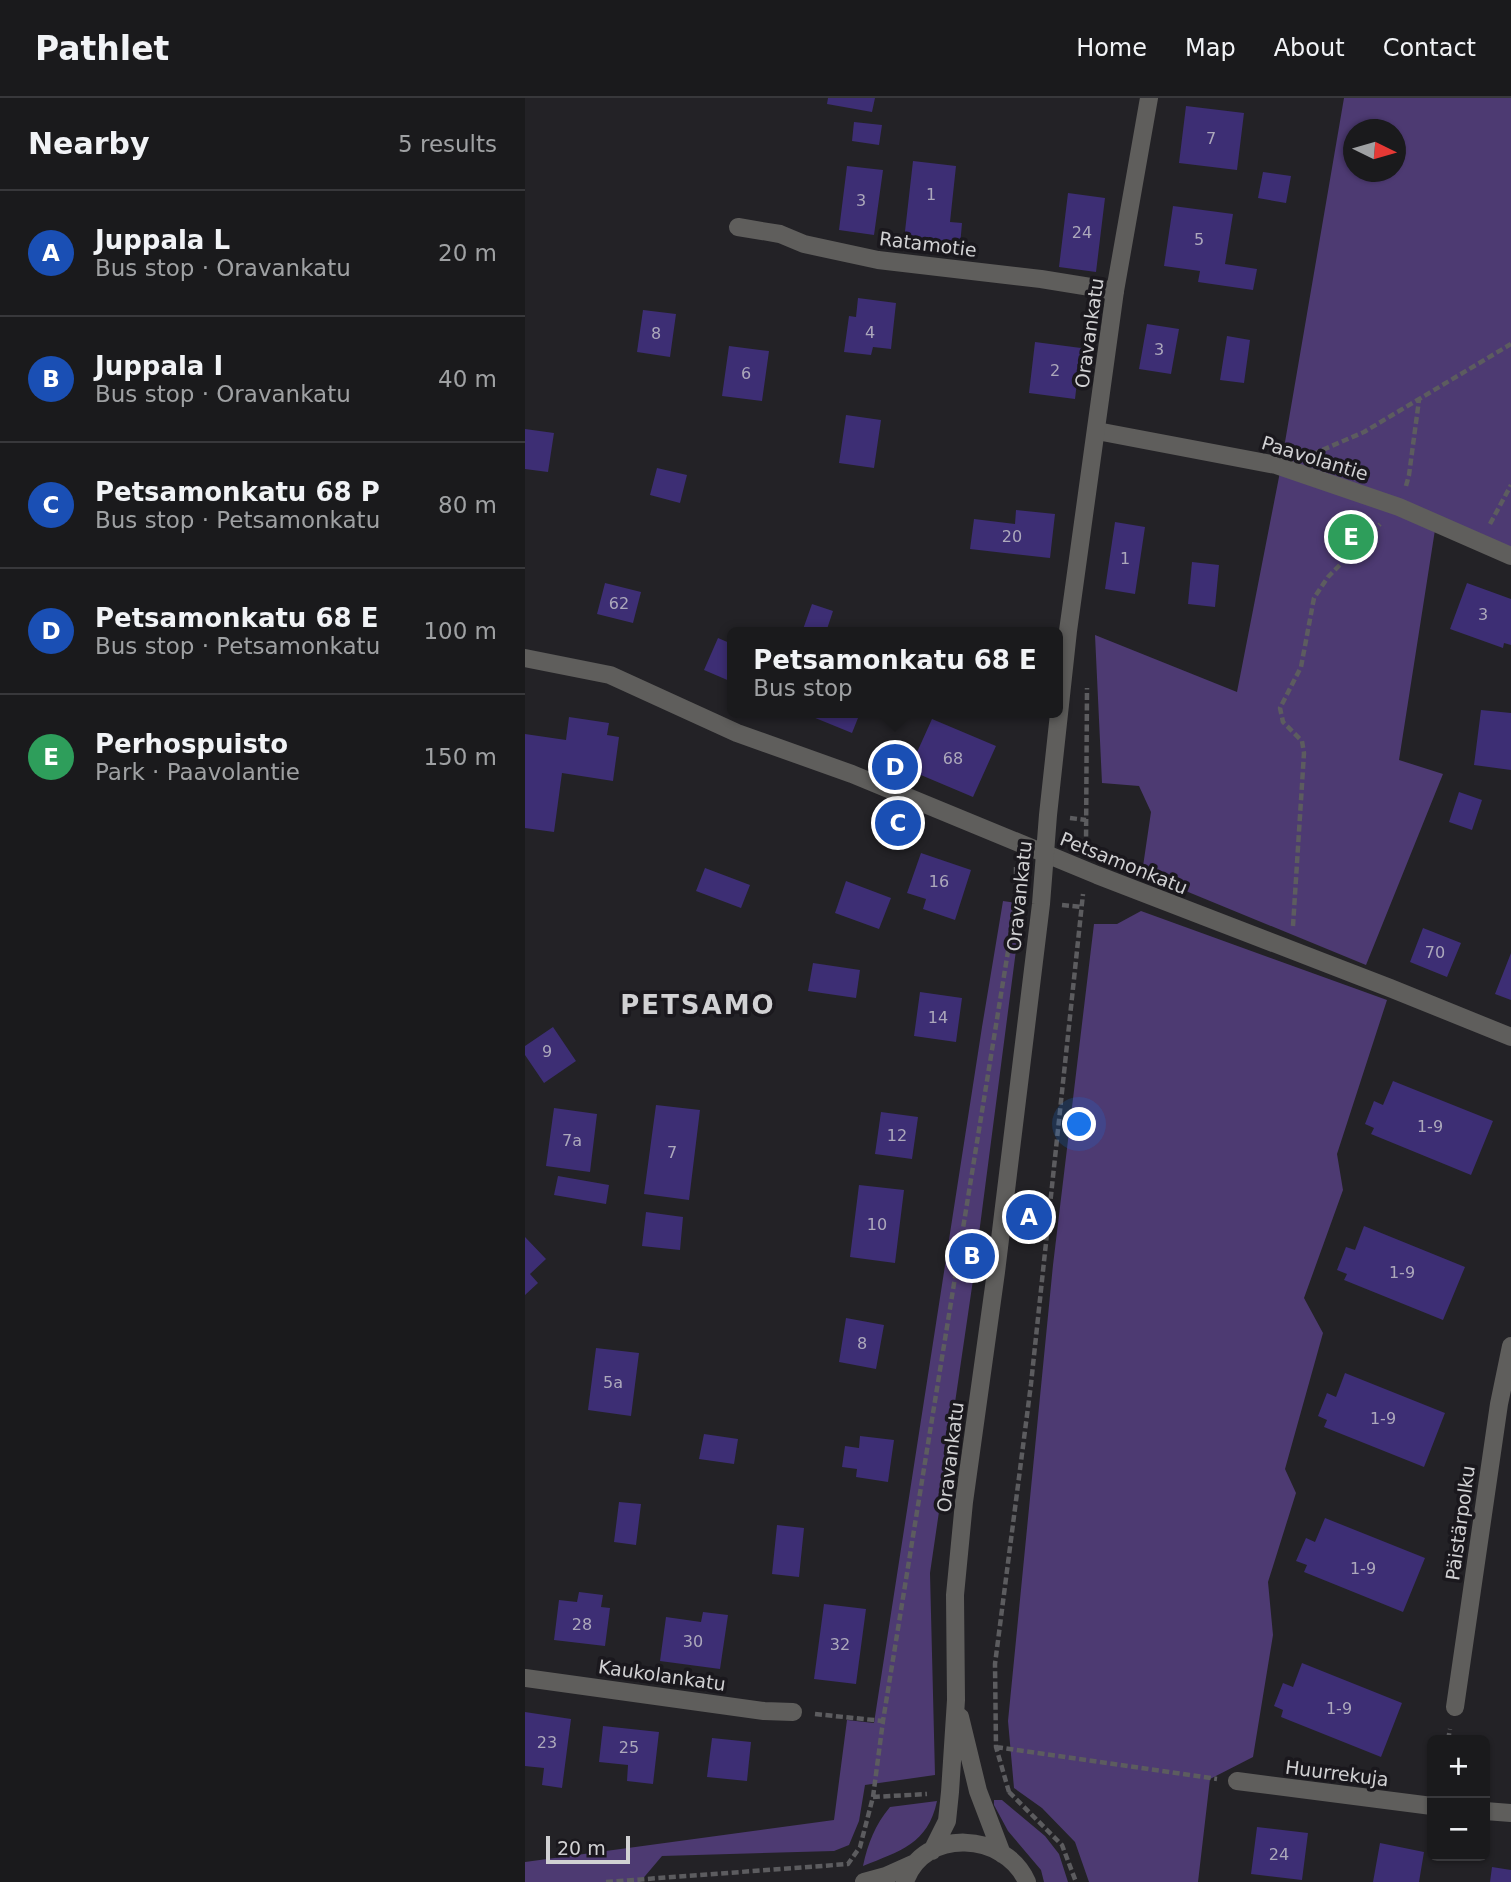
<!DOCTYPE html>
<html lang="en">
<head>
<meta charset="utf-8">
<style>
	:root { --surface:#1a1a1c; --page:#272729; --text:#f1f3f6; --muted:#9fa1a3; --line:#38383b; --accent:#f0a279 }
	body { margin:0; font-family:"DejaVu Sans",sans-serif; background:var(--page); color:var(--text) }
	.controls { position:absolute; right:21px; bottom:21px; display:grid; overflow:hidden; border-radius:10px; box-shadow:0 2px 5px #0004 }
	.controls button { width:63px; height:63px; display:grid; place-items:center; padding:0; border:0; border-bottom:2px solid var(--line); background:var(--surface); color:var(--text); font:35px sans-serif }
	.compass { position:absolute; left:818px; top:21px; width:63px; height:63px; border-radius:50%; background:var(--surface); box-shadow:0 2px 5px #0004; rotate:95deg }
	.scale { position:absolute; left:21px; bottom:18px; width:84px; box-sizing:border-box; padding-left:7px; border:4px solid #d1d1d3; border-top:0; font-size:19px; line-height:24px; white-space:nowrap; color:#d1d1d3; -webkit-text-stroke:5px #1a181d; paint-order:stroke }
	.you { position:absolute; left:555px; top:1027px; width:24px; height:24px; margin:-18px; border:5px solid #fff; border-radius:50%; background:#1a73e8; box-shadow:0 0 0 10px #1a73e833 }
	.badge { display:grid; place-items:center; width:46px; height:46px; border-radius:50%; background:var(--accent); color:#fff; font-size:23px; font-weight:700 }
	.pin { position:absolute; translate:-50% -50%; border:4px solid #fff; box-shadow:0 2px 7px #0006 }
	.popup { position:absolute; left:202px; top:529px; width:336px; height:91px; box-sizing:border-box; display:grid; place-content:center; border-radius:10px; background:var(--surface); filter:drop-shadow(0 2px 5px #0005); font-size:23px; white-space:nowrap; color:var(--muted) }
	.popup b { font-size:26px; color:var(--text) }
	.popup::after { content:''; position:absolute; left:50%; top:100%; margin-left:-14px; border:14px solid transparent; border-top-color:var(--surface) }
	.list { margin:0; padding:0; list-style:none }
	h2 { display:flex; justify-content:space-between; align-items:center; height:91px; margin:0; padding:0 28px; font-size:30px }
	h2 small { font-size:23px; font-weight:400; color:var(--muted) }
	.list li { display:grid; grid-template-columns:46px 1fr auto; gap:21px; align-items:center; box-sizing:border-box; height:126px; padding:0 28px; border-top:2px solid var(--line) }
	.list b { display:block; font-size:26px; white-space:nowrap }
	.list p { margin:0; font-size:23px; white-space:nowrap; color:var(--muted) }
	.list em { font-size:23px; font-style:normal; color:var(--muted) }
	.map { position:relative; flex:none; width:986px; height:1784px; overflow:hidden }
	header { display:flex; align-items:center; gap:42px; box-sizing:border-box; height:98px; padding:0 35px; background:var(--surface); border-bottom:2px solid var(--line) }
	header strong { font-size:33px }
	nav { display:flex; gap:38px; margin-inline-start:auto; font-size:24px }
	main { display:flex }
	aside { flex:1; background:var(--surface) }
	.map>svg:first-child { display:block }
</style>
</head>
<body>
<header>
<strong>Pathlet</strong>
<nav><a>Home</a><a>Map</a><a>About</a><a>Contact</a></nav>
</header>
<main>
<aside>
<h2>Nearby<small>5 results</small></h2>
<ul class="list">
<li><span class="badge" style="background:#1a4fb4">A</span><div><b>Juppala L</b><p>Bus stop · Oravankatu</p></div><em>20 m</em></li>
<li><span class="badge" style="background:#1a4fb4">B</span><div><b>Juppala I</b><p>Bus stop · Oravankatu</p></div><em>40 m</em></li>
<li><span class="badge" style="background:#1a4fb4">C</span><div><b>Petsamonkatu 68 P</b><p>Bus stop · Petsamonkatu</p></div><em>80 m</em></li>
<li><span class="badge" style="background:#1a4fb4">D</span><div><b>Petsamonkatu 68 E</b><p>Bus stop · Petsamonkatu</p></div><em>100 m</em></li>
<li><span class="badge" style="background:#2e9e5b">E</span><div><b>Perhospuisto</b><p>Park · Paavolantie</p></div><em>150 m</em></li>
</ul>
</aside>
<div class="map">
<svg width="986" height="1784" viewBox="0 0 986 1784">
	<rect width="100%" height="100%" fill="#232226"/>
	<path fill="#4d3a72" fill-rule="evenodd" d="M819,0H986V451L912,419L874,662L918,676L841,867L617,775L626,714L614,688L577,685L570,537L712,594L754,379ZM828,32H870V74H828Z
		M478,803L497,806L448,1182L405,1475L410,1677L340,1687L334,1723L324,1747L309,1753L137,1758L115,1784H0V1764L309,1722L322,1622L349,1625L457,929Z
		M616,813L862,902L812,1056L818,1092L779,1200L798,1235L760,1371L771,1395L743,1484L748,1537L728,1659L685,1681L673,1784H564L550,1744L517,1710L489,1690L483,1623L528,1167L569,826H592Z
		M469,1702H477L520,1738L534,1756L543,1784H519L516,1772L483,1733L469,1707Z
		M412,1703C403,1746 375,1753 338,1768C343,1745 350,1727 365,1709Z"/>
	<path fill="#3d2e74" d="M303,0H350L347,14L302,6Z
		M661,8L719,15L712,72L654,65Z
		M329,24L357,27L354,47L327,43Z
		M388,63L431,68L425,124L437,125L435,148L379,142Z
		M322,68L358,72L349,137L314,132Z
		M738,74L766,78L761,105L733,100Z
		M543,95L580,100L571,174L534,169Z
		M648,108L708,116L700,166L732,171L728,192L673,184L675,173L639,168Z
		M333,200L371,205L366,251L348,249L346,257L319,254L324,218L331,219Z
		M118,212L151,216L145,259L112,254Z
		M622,226L654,231L646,276L614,271Z
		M702,238L725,242L719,285L695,282Z
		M510,244L556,250L550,301L504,295Z
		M204,248L244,253L237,303L197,298Z
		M321,317L356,322L349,370L314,365Z
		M0,331L29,335L23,374L0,371Z
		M132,370L162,377L155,405L125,397Z
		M491,412L530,416L525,460L445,451L449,421L490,426Z
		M590,424L620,429L610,496L580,491Z
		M667,464L694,467L690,509L663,506Z
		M80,485L116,494L108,525L72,516Z
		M942,485L986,501V547L979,545L978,550L925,531Z
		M287,506L308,513L301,534H277Z
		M193,540L207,546V584L179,572Z
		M956,612L986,615V672L949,667Z
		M284,615H335L327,635L283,617Z
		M44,619L84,625L82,637L94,639L88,683L37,675L29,734L0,730V636L41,642Z
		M407,621L471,648L448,699L384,672Z
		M934,694L957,702L947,732L924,724Z
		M396,755L446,772L430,822L398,811L401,801L382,795Z
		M180,770L225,787L216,810L171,793Z
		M321,783L366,800L354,831L310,815Z
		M898,830L936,845L922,879L885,864Z
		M986,855V902L970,896Z
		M288,865L335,872L331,900L283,893Z
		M395,894L437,900L431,944L389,938Z
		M28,929L51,963L19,985L0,957V948Z
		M868,983L968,1023L946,1077L846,1036L849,1030L840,1026L849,1003L858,1007Z
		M131,1007L175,1012L164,1102L119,1096Z
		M29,1010L72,1016L65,1074L21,1068Z
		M356,1014L393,1019L387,1061L350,1056Z
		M33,1078L84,1087L81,1106L29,1097Z
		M334,1087L379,1092L370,1165L325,1159Z
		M121,1114L158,1119L155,1152L117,1148Z
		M839,1128L940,1169L918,1222L819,1182L822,1176L812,1172L821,1149L830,1152Z
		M0,1139L21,1161L5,1176L13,1185L0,1197Z
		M321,1220L359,1227L351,1271L314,1264Z
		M71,1250L114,1255L106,1318L63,1312Z
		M820,1275L920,1315L899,1369L799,1329L802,1322L793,1318L802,1295L811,1299Z
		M179,1336L213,1341L209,1366L174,1361Z
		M335,1338L369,1342L363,1384L331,1379L332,1371L317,1369L320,1348L334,1350Z
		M94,1404L116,1406L111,1447L89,1444Z
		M800,1420L900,1460L878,1514L779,1474L782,1467L771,1463L781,1440L790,1444Z
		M252,1427L279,1430L274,1479L247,1476Z
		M54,1494L78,1497L76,1509L85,1510L80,1548L29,1542L34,1502L52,1504Z
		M299,1506L341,1511L331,1586L289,1581Z
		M178,1514L203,1517L195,1571L135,1563L141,1519L176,1524Z
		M777,1565L877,1605L856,1659L756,1619L758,1612L749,1608L758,1585L768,1589Z
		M0,1614L46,1621L37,1690L17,1687L19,1670L0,1668Z
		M78,1628L134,1634L128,1686L102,1683L103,1667L74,1664Z
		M187,1640L226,1644L222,1683L182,1679Z
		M732,1729L783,1735L777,1782L726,1776Z
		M855,1745L899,1754L894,1784H848Z
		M967,1769L986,1772V1784H965Z"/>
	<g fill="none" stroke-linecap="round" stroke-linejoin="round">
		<path stroke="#5c5c5f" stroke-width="4.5" stroke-dasharray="7 3.5" stroke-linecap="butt" d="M788,356L839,334L986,246
			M881,388L884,377L894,302
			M965,426L986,387
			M545,720L561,722
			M561,749L562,590
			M537,807L557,809
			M768,828L779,655L777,643L758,624L755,610L776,569L789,500L803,479L855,426
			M290,1616L358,1623
			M923,1642L925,1631
			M471,1649L692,1681
			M484,1694L471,1649L470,1566L506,1286L558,796
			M484,1694L537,1747L551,1784
			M348,1699L358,1623L491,804V769
			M81,1784L323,1766L335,1749L348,1699L402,1696"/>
		<path stroke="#5f5e5c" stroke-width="18" d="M213,129L255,136L279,146L353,162L516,181L590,193
			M572,333L751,367L874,409L986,458
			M0,560L85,577L212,635L327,676L572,777L865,890L986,939
			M0,1580L239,1613L268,1614
			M930,1609L974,1306L986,1248
			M712,1683L907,1708
			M960,1713L986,1715"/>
		<path stroke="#5f5e5c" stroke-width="18" d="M435,1619L453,1693L477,1756
			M407,1753L422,1723L425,1694L431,1602L430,1497L439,1404L471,1174L516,806L523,717L543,533L590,193L624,0
			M339,1784L361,1778L390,1765
			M380,1784C398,1729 481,1734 502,1784"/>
	</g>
	<g text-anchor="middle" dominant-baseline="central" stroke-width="7" stroke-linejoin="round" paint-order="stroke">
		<g font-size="16" fill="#aca8bb">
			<text x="686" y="40">7</text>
			<text x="406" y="96">1</text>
			<text x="336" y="102">3</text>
			<text x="557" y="134">24</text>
			<text x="674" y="141">5</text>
			<text x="345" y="234">4</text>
			<text x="131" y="235">8</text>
			<text x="634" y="251">3</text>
			<text x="530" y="272">2</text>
			<text x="221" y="275">6</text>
			<text x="487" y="438">20</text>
			<text x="600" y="460">1</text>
			<text x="94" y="505">62</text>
			<text x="958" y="516">3</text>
			<text x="428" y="660">68</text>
			<text x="414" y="783">16</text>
			<text x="910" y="854">70</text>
			<text x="413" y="919">14</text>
			<text x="22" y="953">9</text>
			<text x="905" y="1028">1-9</text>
			<text x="372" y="1037">12</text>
			<text x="47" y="1042">7a</text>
			<text x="147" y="1054">7</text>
			<text x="352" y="1126">10</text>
			<text x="877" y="1174">1-9</text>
			<text x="337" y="1245">8</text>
			<text x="88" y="1284">5a</text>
			<text x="858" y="1320">1-9</text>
			<text x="838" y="1470">1-9</text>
			<text x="57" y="1526">28</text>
			<text x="168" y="1543">30</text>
			<text x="315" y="1546">32</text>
			<text x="814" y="1610">1-9</text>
			<text x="22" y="1644">23</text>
			<text x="104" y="1649">25</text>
			<text x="754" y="1756">24</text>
		</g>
		<g font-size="19" fill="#d1d1d3" stroke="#1a181d">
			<text transform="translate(403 146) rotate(7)">Ratamotie</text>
			<text transform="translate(564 235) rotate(-82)">Oravankatu</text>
			<text transform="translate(790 360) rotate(17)">Paavolantie</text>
			<text transform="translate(599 765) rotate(22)">Petsamonkatu</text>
			<text transform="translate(494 798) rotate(-84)">Oravankatu</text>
			<text transform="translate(425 1359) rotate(-83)">Oravankatu</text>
			<text transform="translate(935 1425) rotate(-82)">Päistärpolku</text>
			<text transform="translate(137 1577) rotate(8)">Kaukolankatu</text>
			<text transform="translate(812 1675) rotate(7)">Huurrekuja</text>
		</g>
		<g font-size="26" font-weight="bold" letter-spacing="2" fill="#d1d1d3" stroke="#1a181d">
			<text x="173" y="907">PETSAMO</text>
		</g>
	</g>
</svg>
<div class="controls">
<button>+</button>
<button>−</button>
</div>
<svg class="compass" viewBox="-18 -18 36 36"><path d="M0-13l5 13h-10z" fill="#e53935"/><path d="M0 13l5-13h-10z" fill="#9fa1a3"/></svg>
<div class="scale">20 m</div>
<div class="you"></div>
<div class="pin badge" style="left:504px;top:1119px;background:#1a4fb4">A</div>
<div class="pin badge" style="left:447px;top:1158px;background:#1a4fb4">B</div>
<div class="pin badge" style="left:373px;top:725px;background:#1a4fb4">C</div>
<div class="pin badge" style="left:370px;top:669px;background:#1a4fb4">D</div>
<div class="popup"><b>Petsamonkatu 68 E</b>Bus stop</div>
<div class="pin badge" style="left:826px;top:439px;background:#2e9e5b">E</div>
</div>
</main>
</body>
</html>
